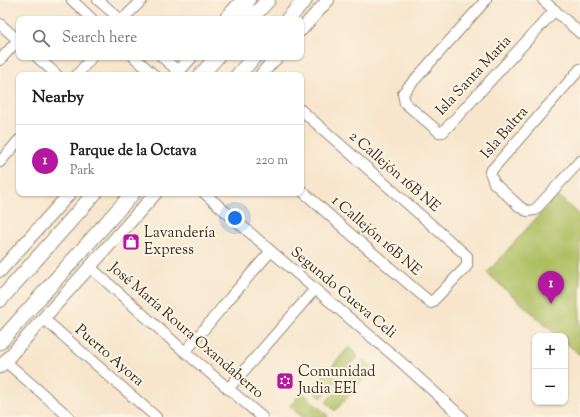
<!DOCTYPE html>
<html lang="en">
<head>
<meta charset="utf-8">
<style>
	:root { --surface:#fff; --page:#f2f2f2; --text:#202124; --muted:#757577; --line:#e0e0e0; --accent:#b5179e }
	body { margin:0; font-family:"Sorts Mill Goudy",serif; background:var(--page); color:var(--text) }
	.controls { position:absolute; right:12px; bottom:12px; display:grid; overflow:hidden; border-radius:8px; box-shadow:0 1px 3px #0004 }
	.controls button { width:36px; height:36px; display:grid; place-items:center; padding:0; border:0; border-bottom:1px solid var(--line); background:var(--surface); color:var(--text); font:20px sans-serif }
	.you { position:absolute; left:235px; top:218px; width:14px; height:14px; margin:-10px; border:3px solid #fff; border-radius:50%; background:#1a73e8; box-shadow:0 0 0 6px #1a73e833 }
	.badge { display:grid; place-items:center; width:26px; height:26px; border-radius:50%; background:var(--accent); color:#fff; font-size:13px; font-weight:700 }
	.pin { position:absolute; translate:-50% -33px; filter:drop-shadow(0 1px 2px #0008) }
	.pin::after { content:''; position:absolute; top:21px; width:14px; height:12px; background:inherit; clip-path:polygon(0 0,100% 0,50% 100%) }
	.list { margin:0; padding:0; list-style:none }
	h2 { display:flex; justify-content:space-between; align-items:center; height:52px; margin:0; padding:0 16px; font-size:17px }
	h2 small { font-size:13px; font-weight:400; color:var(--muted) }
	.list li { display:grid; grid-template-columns:26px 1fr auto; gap:12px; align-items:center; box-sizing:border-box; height:72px; padding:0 16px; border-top:1px solid var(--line) }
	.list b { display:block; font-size:15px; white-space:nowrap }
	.list p { margin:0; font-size:13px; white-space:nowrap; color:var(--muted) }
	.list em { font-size:13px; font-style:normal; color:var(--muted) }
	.icon { flex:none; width:22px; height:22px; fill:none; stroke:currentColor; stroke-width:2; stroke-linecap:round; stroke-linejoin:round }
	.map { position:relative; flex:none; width:580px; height:417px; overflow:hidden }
	.search { position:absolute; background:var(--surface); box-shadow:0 1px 3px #0004; left:16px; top:16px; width:288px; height:44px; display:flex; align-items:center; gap:10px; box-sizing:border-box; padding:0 14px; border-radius:8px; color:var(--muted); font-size:15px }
	.panel { position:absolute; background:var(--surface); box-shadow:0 1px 3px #0004; left:16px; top:72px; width:288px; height:124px; border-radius:8px }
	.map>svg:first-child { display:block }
</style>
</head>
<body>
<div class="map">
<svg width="580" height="417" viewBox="0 0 580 417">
	<rect width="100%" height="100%" fill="#fcf5e5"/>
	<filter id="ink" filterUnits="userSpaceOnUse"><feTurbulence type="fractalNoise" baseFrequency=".025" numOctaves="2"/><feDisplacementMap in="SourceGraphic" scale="8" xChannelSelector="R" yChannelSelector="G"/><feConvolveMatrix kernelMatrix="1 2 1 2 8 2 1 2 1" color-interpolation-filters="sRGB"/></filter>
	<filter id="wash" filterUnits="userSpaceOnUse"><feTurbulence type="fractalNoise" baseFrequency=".012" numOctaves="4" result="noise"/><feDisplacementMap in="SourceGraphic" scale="16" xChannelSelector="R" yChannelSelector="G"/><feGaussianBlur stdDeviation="0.9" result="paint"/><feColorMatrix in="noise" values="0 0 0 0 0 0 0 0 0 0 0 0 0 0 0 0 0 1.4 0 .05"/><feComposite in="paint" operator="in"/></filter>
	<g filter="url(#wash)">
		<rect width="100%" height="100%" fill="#f7e6cd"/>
		<path fill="#aebf62" stroke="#747440" d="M557,195L580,215V355L565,342V336H558L487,273Z
			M349,347L358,356L341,375L332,366Z
			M364,360L374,368L356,387L347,379Z
			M328,370L338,379L321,398L311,389Z
			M343,383L352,392L335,411L326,402Z
			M302,392L328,416V417H302L290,406Z"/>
	</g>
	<g filter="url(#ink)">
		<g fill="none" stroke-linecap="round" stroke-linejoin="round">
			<g stroke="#998876" stroke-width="12">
				<path id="minor" d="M72,0L92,19
					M98,0L120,19
					M486,0L403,93L405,103L439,132H443L555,10
					M543,0L580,33
					M123,19L142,0
					M0,24L19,41
					M37,57L57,75
					M134,57L154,75
					M162,57L178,71
					M0,60L18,40
					M580,69L490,172L494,183L520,207L527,211L535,210L580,161
					M77,75L92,57
					M301,110L467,256V266L431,303L346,230L301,190
					M0,162L19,140
					M204,193L271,251L315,289L401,362L462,417
					M90,267L185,352L262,417
					M43,318L156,417
					M185,352L230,298L271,251
					M5,361L69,417
					M228,389L315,289"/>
			</g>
			<g stroke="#998876" stroke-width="14">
				<path id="major" d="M225,19L242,0
					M301,30L328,0
					M175,75L191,57
					M261,75L276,57
					M0,271L70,193
					M0,367L156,193"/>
			</g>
			<g stroke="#998876" stroke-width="16">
				<path id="highway" d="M238,19L248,0
					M251,19L268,0
					M288,19L305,0
					M274,59L276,57
					M201,75L217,57
					M238,75L254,57
					M0,300L95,193
					M0,342L133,193"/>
			</g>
			<use href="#minor" stroke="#fff" stroke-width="10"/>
			<use href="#major" stroke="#fff" stroke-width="12"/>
			<use href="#highway" stroke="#fff" stroke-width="14"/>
		</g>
	</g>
	<defs>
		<g id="shop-square" transform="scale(0.9)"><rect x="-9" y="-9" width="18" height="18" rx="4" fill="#b5179e" stroke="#fcf5e5"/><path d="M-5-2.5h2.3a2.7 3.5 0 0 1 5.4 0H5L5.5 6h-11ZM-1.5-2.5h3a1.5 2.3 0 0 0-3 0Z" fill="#fff"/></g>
		<g id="synagogue-square" transform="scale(0.9)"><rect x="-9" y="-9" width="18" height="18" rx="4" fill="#b5179e" stroke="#fcf5e5"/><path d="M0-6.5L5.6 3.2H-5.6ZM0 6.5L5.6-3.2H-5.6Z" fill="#fff"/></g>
	</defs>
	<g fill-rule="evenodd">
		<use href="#shop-square" x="131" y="242"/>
		<use href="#synagogue-square" x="285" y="381"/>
	</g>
	<g text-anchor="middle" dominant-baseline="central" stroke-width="4" stroke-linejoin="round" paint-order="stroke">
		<g font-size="15" fill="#3b2a1e" stroke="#fcf5e5">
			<text transform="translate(474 76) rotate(-47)">Isla Santa Maria</text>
			<text transform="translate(505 133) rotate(-49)">Isla Baltra</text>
			<text transform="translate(394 172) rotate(41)">2 Callejón 16B NE</text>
			<text transform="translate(376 236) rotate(41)">1 Callejón 16B NE</text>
			<text transform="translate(343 293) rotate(40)">Segundo Cueva Celi</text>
			<text transform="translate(186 331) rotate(41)">José María Roura Oxandaberro</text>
			<text transform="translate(109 356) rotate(41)">Puerto Ayora</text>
		</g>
		<g font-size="15" fill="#3b2a1e" stroke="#fcf5e5" text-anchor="start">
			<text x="144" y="233">Lavandería<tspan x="144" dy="17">Express</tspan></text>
			<text x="298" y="372">Comunidad<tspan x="298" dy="17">Judia EEI</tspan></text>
		</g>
	</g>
</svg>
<div class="controls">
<button>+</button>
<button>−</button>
</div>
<div class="you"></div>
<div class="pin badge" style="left:551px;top:304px">1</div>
<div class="search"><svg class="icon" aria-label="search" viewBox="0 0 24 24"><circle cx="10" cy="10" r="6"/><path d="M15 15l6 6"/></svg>Search here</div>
<section class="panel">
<h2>Nearby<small></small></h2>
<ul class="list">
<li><span class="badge">1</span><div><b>Parque de la Octava</b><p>Park</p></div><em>220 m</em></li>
</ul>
</section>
</div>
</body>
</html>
